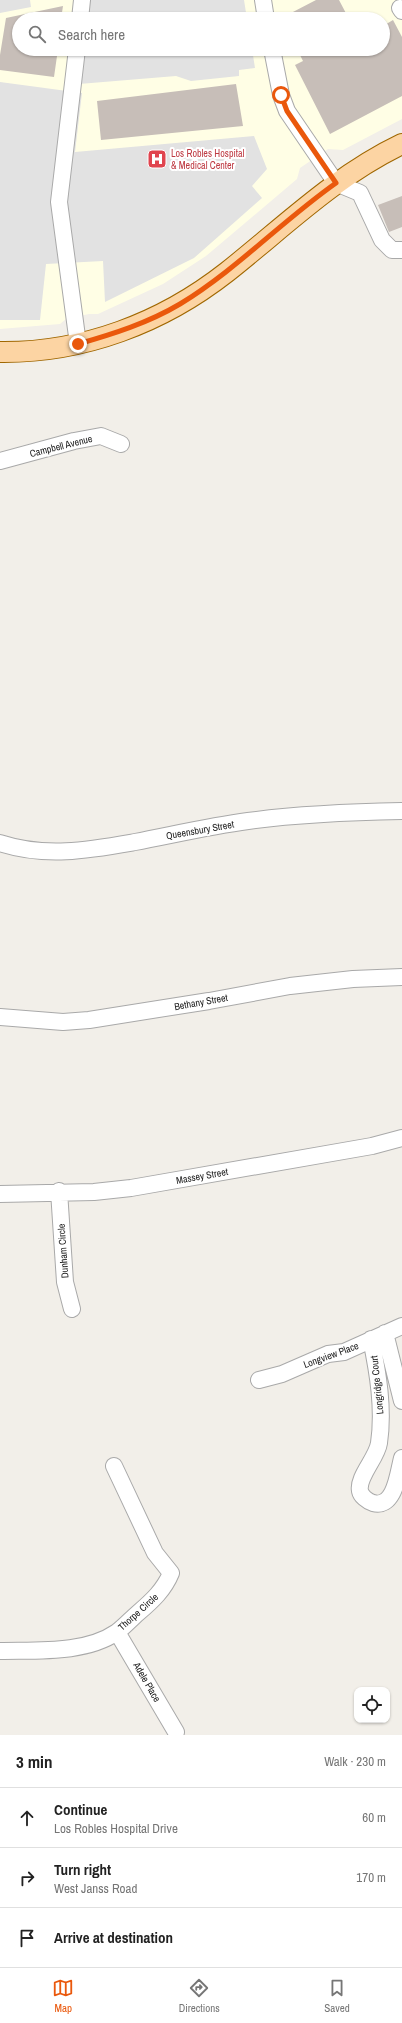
<!DOCTYPE html>
<html lang="en">
<head>
<meta charset="utf-8">
<style>
	:root { --surface:#fff; --page:#f2f2f2; --text:#222; --muted:#767676; --line:#e0e0e0; --accent:#ea580c }
	body { margin:0; font-family:"Archivo Narrow",sans-serif; background:var(--page); color:var(--text) }
	.controls { position:absolute; right:12px; bottom:12px; display:grid; overflow:hidden; border-radius:8px; box-shadow:0 1px 3px #0004 }
	.controls button { width:36px; height:36px; display:grid; place-items:center; padding:0; border:0; border-bottom:1px solid var(--line); background:var(--surface); color:var(--text); font:20px sans-serif }
	.stop { position:absolute; width:12px; height:12px; margin:-9px; border:3px solid #ea580c; border-radius:50%; background:#fff }
	.stop.end { background:#ea580c; border-color:#fff; box-shadow:0 1px 4px #0008 }
	.list { margin:0; padding:0; list-style:none }
	h2 { display:flex; justify-content:space-between; align-items:center; height:52px; margin:0; padding:0 16px; font-size:17px }
	h2 small { font-size:13px; font-weight:400; color:var(--muted) }
	.list li { display:grid; grid-template-columns:26px 1fr auto; gap:12px; align-items:center; box-sizing:border-box; height:60px; padding:0 16px; border-top:1px solid var(--line) }
	.list b { display:block; font-size:15px; white-space:nowrap }
	.list p { margin:0; font-size:13px; white-space:nowrap; color:var(--muted) }
	.list em { font-size:13px; font-style:normal; color:var(--muted) }
	.icon { flex:none; width:22px; height:22px; fill:none; stroke:currentColor; stroke-width:2; stroke-linecap:round; stroke-linejoin:round }
	.map { position:relative; flex:none; width:402px; height:1735px; overflow:hidden }
	.search { position:absolute; background:var(--surface); box-shadow:0 1px 3px #0004; left:12px; right:12px; top:12px; height:44px; display:flex; align-items:center; gap:10px; box-sizing:border-box; padding:0 14px; border-radius:22px; color:var(--muted); font-size:15px }
	.sheet { height:232px; background:var(--surface) }
	nav { display:flex; justify-content:space-around; align-items:center; box-sizing:border-box; height:56px; border-top:1px solid var(--line); background:var(--surface); font-size:11px; color:var(--muted) }
	nav a { display:grid; justify-items:center; gap:2px }
	nav .on { color:var(--accent) }
	.map>svg:first-child { display:block }
</style>
</head>
<body>
<div class="map">
<svg width="402" height="1735" viewBox="0 0 402 1735">
	<rect width="100%" height="100%" fill="#f2efe9"/>
	<path fill="#fffee5" fill-rule="evenodd" d="M0,0H402V119L343,150L328,149L300,168L297,179L206,256L163,284L98,314H89L66,319L60,324L0,329ZM19,19H383V49H19Z"/>
	<path fill="#e2e2e2" d="M0,0H30L31,7L0,13Z
		M90,0H244L247,19H88Z
		M84,49H252L255,68L239,70V76L191,81L176,76L79,84Z
		M0,82L82,93L75,152L254,136L267,169L252,186L262,198L194,258L105,302L103,261L46,264L40,320H0Z"/>
	<path fill="#c7beb8" d="M316,0H339L349,19H289L291,13Z
		M63,6L61,19H19V49H58L54,77L0,70V55L6,18Z
		M393,20L402,37V96L330,134L295,65L303,61L297,49H383V26Z
		M236,84L243,126L101,140L97,101Z
		M402,196V227L389,232L378,205Z"/>
	<g fill="none" stroke-linecap="round" stroke-linejoin="round">
		<g stroke="#a9a9a9" stroke-width="18">
			<path id="minor" d="M263,0L266,19
				M400,8L402,11
				M80,19L82,0
				M77,49L59,202L78,344
				M272,49L281,95L287,111L336,183L360,193L382,240L392,250H402
				M0,461L74,441L101,436L121,444
				M0,843C46,858 89,850 135,842C172,835 210,826 248,821C299,814 350,812 402,811
				M0,1017L63,1022L89,1020L209,1001L290,986L353,979L402,977
				M59,1191L65,1282L72,1309
				M0,1194L94,1192L131,1188L372,1146L402,1138
				M385,1333L402,1401
				M371,1339C378,1373 384,1409 379,1443C377,1458 357,1477 360,1491C361,1496 367,1501 373,1503C395,1509 398,1473 402,1458
				M259,1380L282,1374L328,1354L344,1352L402,1326
				M117,1632L176,1732
				M0,1651C37,1650 85,1654 117,1632C125,1626 131,1619 138,1613C152,1601 164,1590 171,1573L155,1553L114,1466"/>
		</g>
		<g stroke="#a06700" stroke-width="22">
			<path id="major" d="M0,352C83,353 162,323 227,272C284,227 335,176 402,144"/>
		</g>
		<use href="#minor" stroke="#fff" stroke-width="16"/>
		<use href="#major" stroke="#fcd4a3" stroke-width="20"/>
	</g>
	<g fill="none" stroke-linecap="round" stroke-linejoin="round">
		<path stroke="#ea580c" stroke-width="5" d="M78,344C113,334 148,323 180,304C236,270 282,221 336,183L287,111L281,95"/>
	</g>
	<defs>
		<g id="hospital-square" transform="scale(1)"><rect x="-9" y="-9" width="18" height="18" rx="4" fill="#e0444e" stroke="#fff"/><path d="M-5-5h3v3.5h4V-5h3V5h-3V1.5h-4V5h-3Z" fill="#fff"/></g>
	</defs>
	<g fill-rule="evenodd">
		<use href="#hospital-square" x="157" y="159"/>
	</g>
	<g text-anchor="middle" dominant-baseline="central" stroke-width="4" stroke-linejoin="round" paint-order="stroke">
		<g font-size="10" fill="#be3a42" stroke="#fff" text-anchor="start">
			<text x="171" y="153">Los Robles Hospital<tspan x="171" dy="12">&amp; Medical Center</tspan></text>
		</g>
		<g font-size="10" fill="#222" stroke="#fff">
			<text transform="translate(61 446) rotate(-14)">Campbell Avenue</text>
			<text transform="translate(200 830) rotate(-10)">Queensbury Street</text>
			<text transform="translate(201 1002) rotate(-10)">Bethany Street</text>
			<text transform="translate(202 1176) rotate(-10)">Massey Street</text>
			<text transform="translate(63 1251) rotate(-94)">Dunham Circle</text>
			<text transform="translate(331 1355) rotate(-20)">Longview Place</text>
			<text transform="translate(377 1385) rotate(-96)">Longridge Court</text>
			<text transform="translate(138 1612) rotate(-42)">Thorpe Circle</text>
			<text transform="translate(147 1682) rotate(60)">Adele Place</text>
		</g>
	</g>
</svg>
<div class="controls">
<button><svg class="icon" aria-label="locate" viewBox="0 0 24 24"><circle cx="12" cy="12" r="6"/><path d="M12 2v4M12 18v4M2 12h4M18 12h4"/></svg></button>
</div>
<div class="stop" style="left:281px;top:95px"></div>
<div class="stop end" style="left:78px;top:344px"></div>
<div class="search"><svg class="icon" aria-label="search" viewBox="0 0 24 24"><circle cx="10" cy="10" r="6"/><path d="M15 15l6 6"/></svg>Search here</div>
</div>
<section class="sheet">
<h2>3 min<small>Walk · 230 m</small></h2>
<ul class="list">
<li><svg class="icon" aria-label="ahead" viewBox="0 0 24 24"><path d="M12 20V5M6 11l6-6 6 6"/></svg><div><b>Continue</b><p>Los Robles Hospital Drive</p></div><em>60 m</em></li>
<li><svg class="icon" aria-label="right" viewBox="0 0 24 24"><path d="M7 20v-9h11M14 6l5 5-5 5"/></svg><div><b>Turn right</b><p>West Janss Road</p></div><em>170 m</em></li>
<li><svg class="icon" aria-label="arrive" viewBox="0 0 24 24"><path d="M6 21V4h12l-3 4 3 4H6"/></svg><div><b>Arrive at destination</b></div></li>
</ul>
</section>
<nav>
<a class="on"><svg class="icon" aria-label="map" viewBox="0 0 24 24"><path d="M3 6l6-2 6 2 6-2v14l-6 2-6-2-6 2zM9 4v14M15 6v14"/></svg>Map</a>
<a><svg class="icon" aria-label="directions" viewBox="0 0 24 24"><path d="M12 3l9 9-9 9-9-9zM9 14v-3h6M13 9l2 2-2 2"/></svg>Directions</a>
<a><svg class="icon" aria-label="saved" viewBox="0 0 24 24"><path d="M7 4h10v16l-5-4-5 4z"/></svg>Saved</a>
</nav>
</body>
</html>
